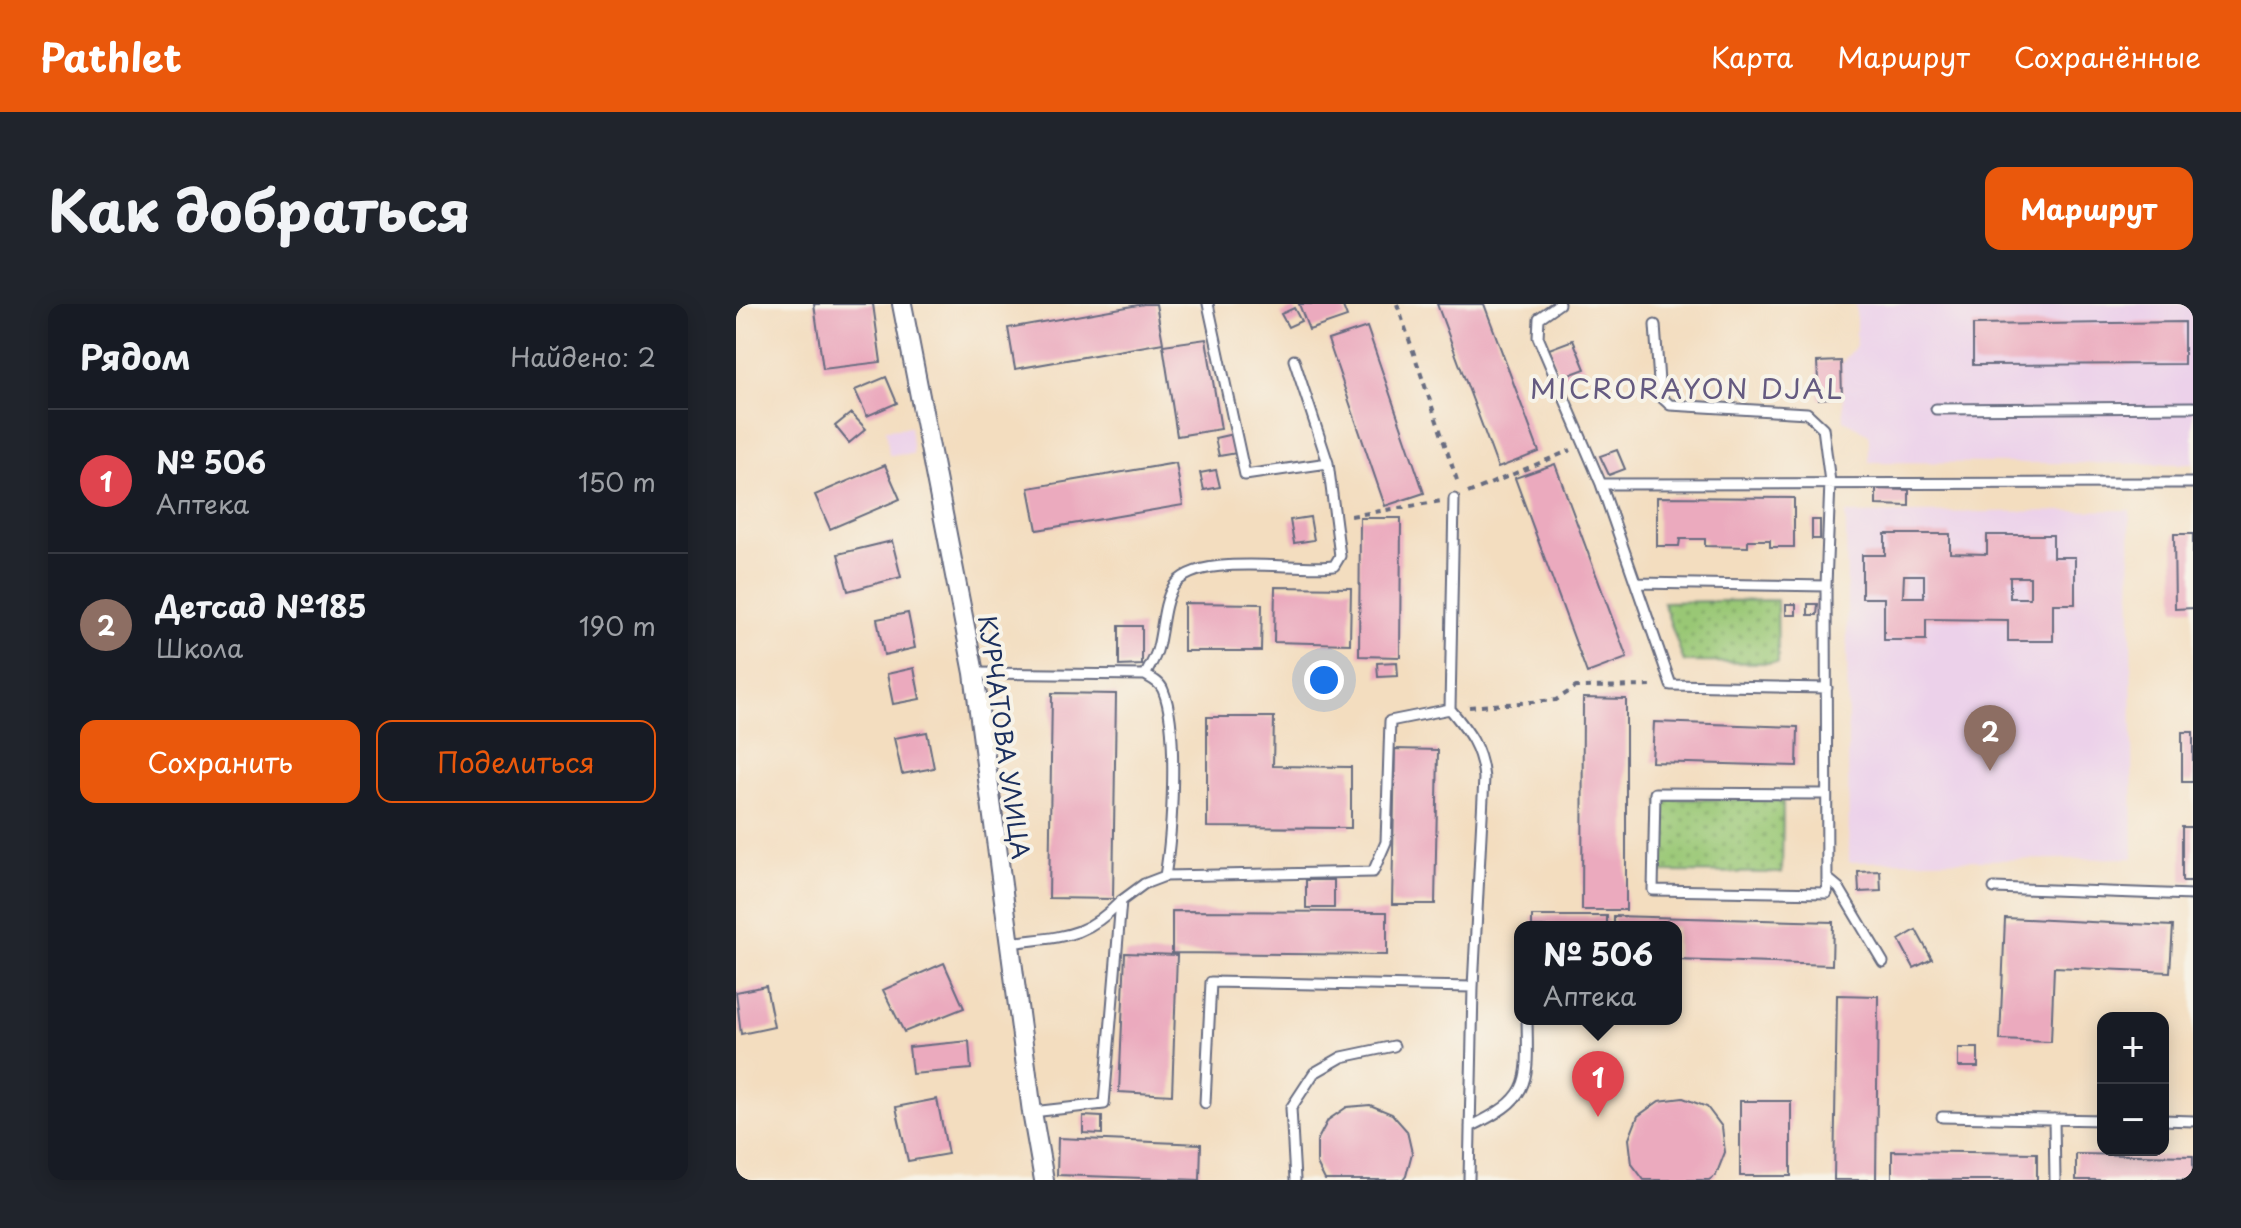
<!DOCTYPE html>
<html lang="ru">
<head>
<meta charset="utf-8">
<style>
	:root { --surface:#171b24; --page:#20242c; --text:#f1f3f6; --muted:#9ea1a6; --line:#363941; --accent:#ea580c }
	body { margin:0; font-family:"Playpen Sans",sans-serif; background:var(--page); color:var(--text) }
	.controls { position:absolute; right:24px; bottom:24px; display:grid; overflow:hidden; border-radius:16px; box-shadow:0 4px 20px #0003 }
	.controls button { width:72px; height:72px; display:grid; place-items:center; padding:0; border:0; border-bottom:2px solid var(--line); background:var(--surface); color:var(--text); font:40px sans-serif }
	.you { position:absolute; left:588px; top:376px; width:28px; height:28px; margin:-20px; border:6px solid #fff; border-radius:50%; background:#1a73e8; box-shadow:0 0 0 12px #1a73e833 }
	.badge { display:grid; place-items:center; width:52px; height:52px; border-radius:50%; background:var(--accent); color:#fff; font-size:26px; font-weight:700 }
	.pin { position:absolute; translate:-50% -66px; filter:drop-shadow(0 2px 4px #0008) }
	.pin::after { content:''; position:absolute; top:42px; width:28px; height:24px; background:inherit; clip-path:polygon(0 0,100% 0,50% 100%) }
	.popup { position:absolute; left:778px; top:617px; width:168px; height:104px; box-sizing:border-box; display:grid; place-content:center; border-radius:16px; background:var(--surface); filter:drop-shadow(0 2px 6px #0005); font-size:26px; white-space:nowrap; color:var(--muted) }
	.popup b { font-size:30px; color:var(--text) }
	.popup::after { content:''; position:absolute; left:50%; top:100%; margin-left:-16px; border:16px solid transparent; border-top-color:var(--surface) }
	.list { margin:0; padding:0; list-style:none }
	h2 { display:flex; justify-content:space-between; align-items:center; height:104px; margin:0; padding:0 32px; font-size:34px }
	h2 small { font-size:26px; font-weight:400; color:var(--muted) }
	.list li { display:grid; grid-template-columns:52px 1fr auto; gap:24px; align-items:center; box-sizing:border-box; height:144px; padding:0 32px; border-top:2px solid var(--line) }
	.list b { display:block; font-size:30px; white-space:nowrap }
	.list p { margin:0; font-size:26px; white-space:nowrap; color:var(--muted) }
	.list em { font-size:26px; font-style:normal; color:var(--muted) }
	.actions { display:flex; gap:16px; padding:24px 32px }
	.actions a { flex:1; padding:18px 0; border:2px solid var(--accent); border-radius:16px; text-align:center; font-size:28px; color:var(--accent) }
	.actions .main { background:var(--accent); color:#fff }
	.map { position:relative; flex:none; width:1457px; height:876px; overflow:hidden; border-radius:16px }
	header { display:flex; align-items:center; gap:48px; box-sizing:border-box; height:112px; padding:0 40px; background:var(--accent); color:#fff }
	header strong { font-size:38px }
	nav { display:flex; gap:44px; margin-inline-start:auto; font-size:28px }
	.intro { display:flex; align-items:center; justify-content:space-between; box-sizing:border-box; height:192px; padding:0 48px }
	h1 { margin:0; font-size:56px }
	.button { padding:20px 36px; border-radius:16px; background:var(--accent); color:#fff; font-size:28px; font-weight:700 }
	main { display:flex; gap:48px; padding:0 48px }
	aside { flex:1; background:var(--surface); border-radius:16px; box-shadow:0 4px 20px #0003 }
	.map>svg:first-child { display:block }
</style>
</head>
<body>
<header>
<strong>Pathlet</strong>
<nav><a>Карта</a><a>Маршрут</a><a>Сохранённые</a></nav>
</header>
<div class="intro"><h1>Как добраться</h1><a class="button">Маршрут</a></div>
<main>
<aside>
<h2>Рядом<small>Найдено: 2</small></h2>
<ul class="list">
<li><span class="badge" style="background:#e0444e">1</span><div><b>№ 506</b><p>Аптека</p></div><em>150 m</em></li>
<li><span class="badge" style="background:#8d6e63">2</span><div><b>Детсад №185</b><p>Школа</p></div><em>190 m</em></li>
</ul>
<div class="actions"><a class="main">Сохранить</a><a>Поделиться</a></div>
</aside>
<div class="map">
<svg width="1457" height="876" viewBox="0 0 1457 876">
	<defs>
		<pattern id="park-dots" width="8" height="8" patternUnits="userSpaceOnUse" patternTransform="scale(2)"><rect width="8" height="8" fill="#99c775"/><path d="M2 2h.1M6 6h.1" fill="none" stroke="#7ca263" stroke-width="1.8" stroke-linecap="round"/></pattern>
	</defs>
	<rect width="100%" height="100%" fill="#f7f3e8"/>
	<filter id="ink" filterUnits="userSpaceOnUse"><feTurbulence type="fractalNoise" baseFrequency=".0125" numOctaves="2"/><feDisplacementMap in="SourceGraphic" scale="16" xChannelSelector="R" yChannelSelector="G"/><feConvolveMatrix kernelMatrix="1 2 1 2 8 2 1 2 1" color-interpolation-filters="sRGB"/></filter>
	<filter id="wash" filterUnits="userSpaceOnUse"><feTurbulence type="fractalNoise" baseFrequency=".006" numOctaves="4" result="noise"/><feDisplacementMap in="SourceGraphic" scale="32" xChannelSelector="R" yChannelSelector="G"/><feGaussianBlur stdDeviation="1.8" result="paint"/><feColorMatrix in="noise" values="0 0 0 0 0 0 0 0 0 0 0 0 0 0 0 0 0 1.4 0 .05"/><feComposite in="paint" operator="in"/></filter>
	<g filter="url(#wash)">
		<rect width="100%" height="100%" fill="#f3ddbf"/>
		<path fill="#ecd1ea" d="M1120,0H1457V160L1133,158V130L1108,116L1105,60L1120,42Z
			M174,123L177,150L153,151L150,125Z
			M1394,206L1397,554L1113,558L1110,210Z"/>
		<path fill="url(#park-dots)" stroke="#5a7b6a" stroke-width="2" d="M1041,296L1042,359L948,358L927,298Z
			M923,495L1047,496L1046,569L923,568Z"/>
		<g id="blocks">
			<path fill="#ebaabe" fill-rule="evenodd" d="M78,0H137L145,58L87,65Z
				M408,0H420L427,39L279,65L272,24Z
				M563,0H606L611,13L573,26Z
				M701,0H748L803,148L762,164Z
				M558,4L565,17L552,23L545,10Z
				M1448,18V60L1237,61V21Z
				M631,23L688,189L649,202L592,36Z
				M470,35L485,125L441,132L427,41Z
				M837,36L849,65L825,74L813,45Z
				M1105,57L1106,93L1083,95L1081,58Z
				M150,73L161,99L131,112L119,86Z
				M115,109L130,125L113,139L99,122Z
				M497,130L501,149L483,152L479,134Z
				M881,146L889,165L873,171L864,152Z
				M440,159L447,201L301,226L293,184Z
				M819,160L891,354L851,369L779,174Z
				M149,161L164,195L94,225L79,191Z
				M480,166L484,183L468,186L464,169Z
				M1140,185L1173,186V202L1140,201Z
				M921,193L1058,194V243H1034V236H1012V243L969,242V235H944L943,242H921Z
				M574,213L578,236L558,239L554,216Z
				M624,214H665L664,353L623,352Z
				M1076,216H1084V235H1076Z
				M1149,230H1214V249L1251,250V231H1317V253H1339V300H1317V337H1272V316L1190,315V336H1148V294H1126V251H1149ZM1168,271H1188V293H1167ZM1274,273H1294V294H1274Z
				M1438,230H1457V304L1439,305Z
				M156,237L165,273L112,287L102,250Z
				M539,283L615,284L614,340L538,338Z
				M448,299L526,300L525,347H448Z
				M1050,300H1060V311H1050Z
				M1072,300H1082L1081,311H1072Z
				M172,309L179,344L148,351L141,315Z
				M383,322H406V361L383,362Z
				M661,358L662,372L642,373L641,359Z
				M178,364L184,395L157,400L151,370Z
				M316,389L380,390L377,595L313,594Z
				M847,394L890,395V606H846Z
				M471,413H538L537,462L615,463V524L471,523Z
				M918,418L1062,423L1061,462L916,458Z
				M191,428L198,464L166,470L158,434Z
				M1446,428H1457V478H1446Z
				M659,445L702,446L699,600H656Z
				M1446,523H1457V577H1446Z
				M1144,567L1145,587L1123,588L1122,568Z
				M570,576H598V604H570Z
				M436,607L651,608V651L436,649Z
				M796,612H871V623H796Z
				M878,612L1097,618L1096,661L940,656V623H878Z
				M1269,614L1437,622L1434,668L1318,663L1315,738L1264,736Z
				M1180,626L1196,655L1178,664L1163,636Z
				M389,649L441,651L436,791L383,788Z
				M208,659L228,704L168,728L147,686Z
				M30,682L38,723L5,730L0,688Z
				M1101,691L1142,692L1140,876H1098Z
				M233,737L235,765L176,770L173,743Z
				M1222,744H1242V763H1222Z
				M947,794L971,803L986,823L989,848L980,871L973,876H908L896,860L893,835L902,812L923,797Z
				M201,795L212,850L172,857L160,803Z
				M1004,797H1055V872H1004Z
				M634,801L656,810L671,827L676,849L670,872L667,876H589L581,860V837L592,816L611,803Z
				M347,812L366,813V830L347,829Z
				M322,834L465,840L464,876L321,871Z
				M1156,847L1301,849V876H1156Z
				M1340,850L1457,852V876H1340Z"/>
		</g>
	</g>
	<g filter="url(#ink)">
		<use href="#blocks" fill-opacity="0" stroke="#676c80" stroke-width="2"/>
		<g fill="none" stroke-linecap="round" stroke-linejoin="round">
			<g stroke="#676c80" stroke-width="13">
				<path id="lane" d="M823,0L803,14L802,33L865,180L935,381L1091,384
					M919,21L924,92L934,101L1071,109L1087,124L1094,178L1090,282L1091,589L917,586L919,489L1090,490
					M558,56L592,159
					M1200,105L1457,103
					M865,180L1457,179
					M718,195L714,405C733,428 745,443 748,474L737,683L733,876
					M900,279L1090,282
					M238,369L409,371C414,362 420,353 422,343C427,323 427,300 437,283C459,247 560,267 598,262L604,252L592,159L509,171L472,0
					M409,371C416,375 424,378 427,386C443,423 436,531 429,572
					M1091,574L1103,584L1147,658
					M1258,584L1457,591
					M274,639C325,632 347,636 385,597
					M469,799L475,678L737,683
					M296,808L368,800L385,597L408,580L429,572L637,568L650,538L654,417L714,405
					M1206,813L1367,816
					M1318,815L1319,876
					M1427,816L1457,817
					M734,823C796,793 792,780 791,715
					M559,876L555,804L578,769L606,753L658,742"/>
			</g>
			<g stroke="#676c80" stroke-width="22">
				<path id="street" d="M166,0L238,369L296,808L308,876"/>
			</g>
			<path stroke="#676c80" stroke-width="4" stroke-dasharray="6 6" stroke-linecap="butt" d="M661,0L722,179
				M732,189L835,146
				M615,212L705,197
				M733,403L820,396L840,383L920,382"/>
			<use href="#lane" stroke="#fff" stroke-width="9"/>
			<use href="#street" stroke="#fff" stroke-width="18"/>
		</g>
	</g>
	<g text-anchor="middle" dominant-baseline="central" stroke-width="8" stroke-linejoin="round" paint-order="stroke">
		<g font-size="24" fill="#1b2f5e" stroke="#f7f3e8">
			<text transform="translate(269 433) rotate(82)">КУРЧАТОВА УЛИЦА</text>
		</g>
		<g font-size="28" letter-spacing="2" fill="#645a80" stroke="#f7f3e8">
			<text x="951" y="83">MICRORAYON DJAL</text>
		</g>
	</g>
</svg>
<div class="controls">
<button>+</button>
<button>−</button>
</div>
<div class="you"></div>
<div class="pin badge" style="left:862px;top:813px;background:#e0444e">1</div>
<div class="popup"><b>№ 506</b>Аптека</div>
<div class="pin badge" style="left:1254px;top:467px;background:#8d6e63">2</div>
</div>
</main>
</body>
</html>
